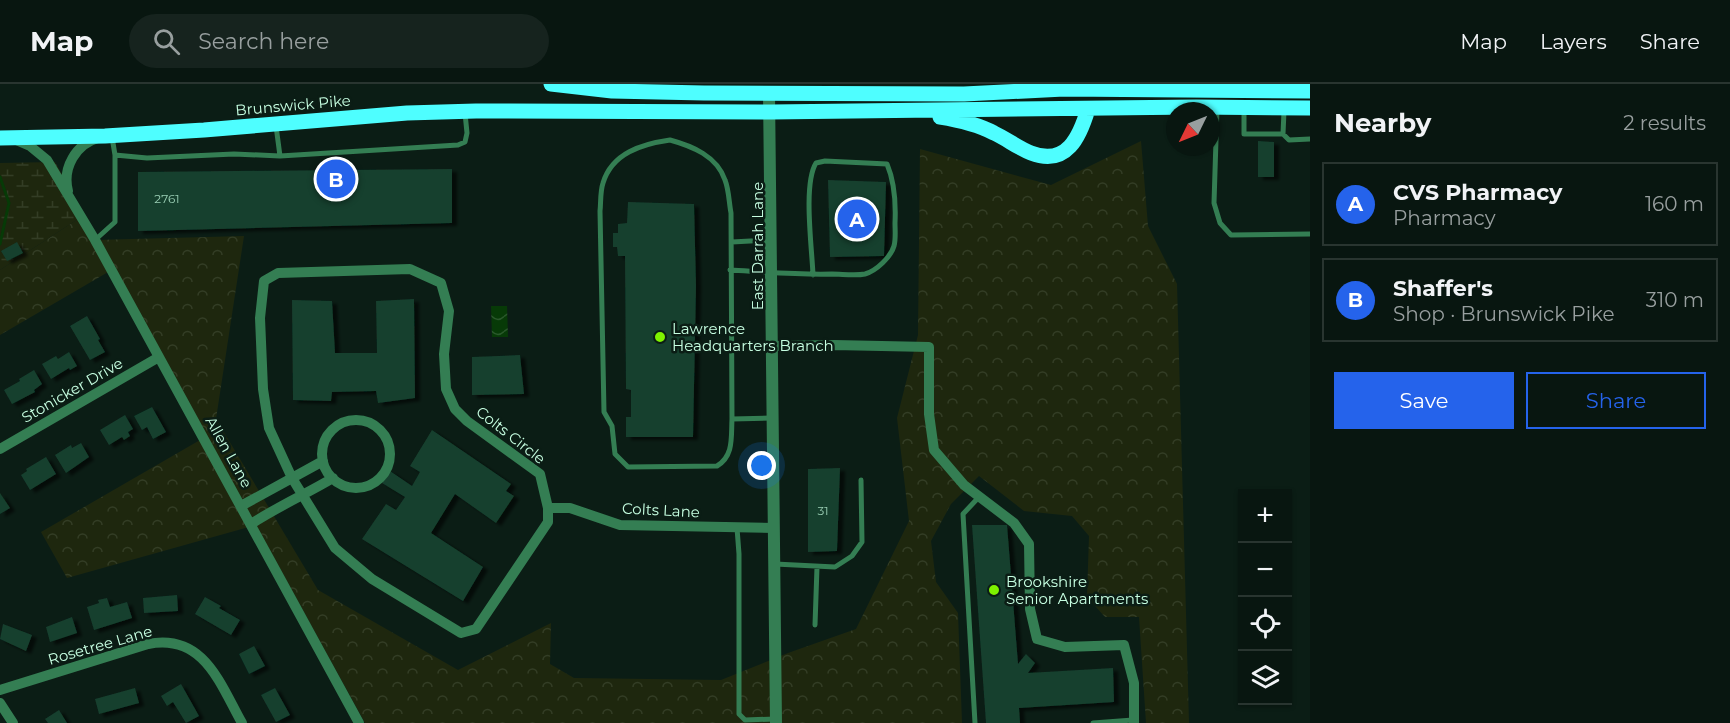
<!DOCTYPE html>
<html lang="en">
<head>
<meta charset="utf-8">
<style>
	:root { --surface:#081610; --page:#16231e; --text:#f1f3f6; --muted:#989f9f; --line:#293530; --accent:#2563eb }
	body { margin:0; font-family:Montserrat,sans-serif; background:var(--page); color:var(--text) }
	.controls { position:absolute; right:18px; bottom:18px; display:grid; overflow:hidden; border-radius:0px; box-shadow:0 2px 4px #0004 }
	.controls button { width:54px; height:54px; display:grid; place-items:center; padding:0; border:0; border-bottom:2px solid var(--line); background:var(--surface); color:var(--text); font:30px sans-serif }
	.compass { position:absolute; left:1166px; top:18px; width:54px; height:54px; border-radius:50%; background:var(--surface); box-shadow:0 2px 4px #0004; rotate:227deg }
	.you { position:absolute; left:762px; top:382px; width:21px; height:21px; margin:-15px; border:4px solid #fff; border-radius:50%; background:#1a73e8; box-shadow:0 0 0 9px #1a73e833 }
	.badge { display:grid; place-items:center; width:39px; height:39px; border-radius:50%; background:var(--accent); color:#fff; font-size:20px; font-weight:700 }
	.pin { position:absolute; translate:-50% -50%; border:3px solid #fff; box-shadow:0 2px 6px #0006 }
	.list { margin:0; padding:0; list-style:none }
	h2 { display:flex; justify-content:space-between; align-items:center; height:78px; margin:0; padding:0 24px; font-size:26px }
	h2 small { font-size:20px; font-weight:400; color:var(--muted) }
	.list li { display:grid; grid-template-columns:39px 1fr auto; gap:18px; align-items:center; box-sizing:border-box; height:84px; margin:0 12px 12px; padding:0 12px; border:2px solid var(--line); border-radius:0px }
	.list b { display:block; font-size:22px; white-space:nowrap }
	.list p { margin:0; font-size:20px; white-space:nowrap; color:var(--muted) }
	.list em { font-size:20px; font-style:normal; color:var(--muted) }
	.actions { display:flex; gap:12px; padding:18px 24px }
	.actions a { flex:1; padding:14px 0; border:2px solid var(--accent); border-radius:0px; text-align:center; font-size:21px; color:var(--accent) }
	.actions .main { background:var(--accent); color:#fff }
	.icon { flex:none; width:33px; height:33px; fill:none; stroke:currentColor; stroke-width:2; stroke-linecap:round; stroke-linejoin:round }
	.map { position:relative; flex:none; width:1310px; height:639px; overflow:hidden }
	header { display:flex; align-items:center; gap:36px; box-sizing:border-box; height:84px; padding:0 30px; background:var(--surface); border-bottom:2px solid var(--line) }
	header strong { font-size:28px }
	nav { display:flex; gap:33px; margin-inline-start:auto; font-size:21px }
	.search { width:420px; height:54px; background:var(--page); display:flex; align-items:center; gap:15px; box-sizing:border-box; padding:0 21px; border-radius:33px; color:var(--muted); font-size:22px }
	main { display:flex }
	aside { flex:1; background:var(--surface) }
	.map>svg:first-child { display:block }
</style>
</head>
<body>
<header>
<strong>Map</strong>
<div class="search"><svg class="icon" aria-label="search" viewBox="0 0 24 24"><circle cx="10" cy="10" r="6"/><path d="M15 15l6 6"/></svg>Search here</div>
<nav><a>Map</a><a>Layers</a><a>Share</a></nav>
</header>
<main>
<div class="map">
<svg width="1310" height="639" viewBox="0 0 1310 639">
	<defs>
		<pattern id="forest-crowns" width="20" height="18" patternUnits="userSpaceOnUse" patternTransform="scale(1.5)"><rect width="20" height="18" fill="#1e270e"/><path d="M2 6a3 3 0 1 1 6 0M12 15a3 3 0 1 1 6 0" fill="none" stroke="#333d25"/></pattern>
		<pattern id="wetland-marsh" width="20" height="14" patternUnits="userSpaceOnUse" patternTransform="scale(1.5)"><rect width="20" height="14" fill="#1e270e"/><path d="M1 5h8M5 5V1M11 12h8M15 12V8" fill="none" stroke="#333d25"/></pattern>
		<pattern id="water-waves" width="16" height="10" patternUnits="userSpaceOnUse" patternTransform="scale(1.5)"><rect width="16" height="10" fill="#073a07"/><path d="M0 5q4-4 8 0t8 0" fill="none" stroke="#2a582b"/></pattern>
		<filter id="shadow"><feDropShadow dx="5" dy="3" stdDeviation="1.5" flood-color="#0009"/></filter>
	</defs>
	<rect width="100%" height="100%" fill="#0b1d15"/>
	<path fill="url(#forest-crowns)" d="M1141,57L1148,142L1177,200L1189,639H1146L1139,533H1105L1087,513L1089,452L1072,432L1024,427L979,392L951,420L931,457L936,498L958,529L962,639H365L256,441L67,494L41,448L207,352L115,184L0,251V186L81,133L95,156L244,152L216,335L318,506L458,586L551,539L550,580L574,594L721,596L788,569L856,545L909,437L897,334L918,251L920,65L1051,101Z"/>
	<path fill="url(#wetland-marsh)" d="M55,78L67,99L81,133L0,186V79Z"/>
	<path fill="url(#water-waves)" d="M491,222H507L508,253H492Z"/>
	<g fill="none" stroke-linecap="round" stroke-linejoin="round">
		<path stroke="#073a07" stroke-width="3" d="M0,93L9,119L0,160"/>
	</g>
	<path fill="#163f2e" filter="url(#shadow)" d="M1258,57L1274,58V93H1258Z
		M452,85V139L138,147V88Z
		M828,96L886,98L884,172L830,173Z
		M628,118L694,120L696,202L693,353H626V333H631V306L626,305L625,172H618L617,163H613V149H618V140L627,139Z
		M17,158L23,169L7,177L1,167Z
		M414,215L415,314L378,319L376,307L332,308L331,317L293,316L292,216L332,217L335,269H377L376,217Z
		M87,232L100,255L98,256L105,268L90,276L70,242Z
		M69,268L77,282L70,286L69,284L51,295L42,280L56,272L58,275Z
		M520,271L524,310L472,311V273Z
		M34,286L42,300L34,306L35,308L12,320L4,306L20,297L19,295Z
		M152,323L166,348L153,355L147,343L142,346L134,332Z
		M125,331L133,345L128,348L130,352L124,356L122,353L109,361L100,346Z
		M432,346L511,400L506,407L514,412L496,439L455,410L431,449L483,483L463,517L362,455L386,420L396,426L405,413L382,399L390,387L412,402L420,388L410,382Z
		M81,359L89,373L66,389L55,371L71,361L72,364Z
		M46,373L56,390L30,406L21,391L27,387L26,385Z
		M840,384L837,467L808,468V385Z
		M0,409L10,424L0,430Z
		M972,441H1007L1018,580L1026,570L1035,579L1028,589L1113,584L1114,618L1019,624L1020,639H986Z
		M177,511L178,527L144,529L143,514Z
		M205,513L221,522L219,524L240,536L231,551L195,530Z
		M107,514L110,523L127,518L132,534L94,546L87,523L99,519L98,516Z
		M72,533L77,549L50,558L46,543Z
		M3,540L32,551L26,567L0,555Z
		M254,562L265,582L249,590L239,570Z
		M181,600L199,632L186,639L173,618L167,622L161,612Z
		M135,604L139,619L99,630L95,615Z
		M275,604L290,631L276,638L261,611Z
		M59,626L67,639H48L45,635Z"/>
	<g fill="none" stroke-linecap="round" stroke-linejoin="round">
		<path stroke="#347e53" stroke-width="5" d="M1217,24L1214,119L1220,139L1231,151L1310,150
			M1244,25V50H1283
			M1284,27L1283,50L1289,56L1310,55
			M670,56C692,62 717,72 725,96C729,106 729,119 731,129L732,335C731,353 734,372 717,382L628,383L615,370L612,342L604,328L600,127C601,119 600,108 603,99C612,69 642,60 670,56Z
			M115,71L147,74L234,70L280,72L276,42
			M280,72L458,61L465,58L467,49L465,29
			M95,156L115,138V71L112,53
			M732,158L770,156
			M730,186C764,188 798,191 832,190C842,190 855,192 865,190C876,187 891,173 894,162C896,155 895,146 895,139C896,118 895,99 887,80L825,77L816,79C803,100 812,164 813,191
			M732,335L772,334
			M737,444L739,470V630L745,636L775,635
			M775,480L835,483L852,472L862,458L861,396
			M815,541L817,483
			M975,639L963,430L979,413
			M1093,639L1133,636"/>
		<path stroke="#347e53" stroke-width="10" d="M16,56L30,62L47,76L95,156L359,639
			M68,107C62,84 76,60 98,54
			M410,185L441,199L449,227L444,270L446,305L455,325L467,337L540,390L548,424V438L476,545L461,549L372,495L335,464L292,394L269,344L263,305L260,234L264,197L278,189Z
			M773,262L834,261L929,263V330L934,366L964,401L1014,439L1029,460L1030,525L1037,555L1065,563L1124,561L1134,599V639
			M322 370a34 34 0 1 1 68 0a34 34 0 1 1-68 0Z
			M0,365L159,273
			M241,422L323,377
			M548,424H570L620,441L774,444
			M251,440C277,423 306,410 333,394
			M0,606L148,560C204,549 220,600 242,639
			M0,619L13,639"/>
		<path stroke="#347e53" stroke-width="12" d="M769,9L776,639"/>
		<path stroke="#4efeff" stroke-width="15" d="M551,0L612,7L704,9L964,10L1064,5L1310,7
			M940,33C959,36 977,40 994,49C1007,55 1018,64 1031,69C1067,83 1080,52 1088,25
			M0,54L105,52L204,46L407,29L476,27L771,28L1196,23L1310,24"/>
	</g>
	<g fill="#7ef200" stroke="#0b1d15" stroke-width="2">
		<circle cx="660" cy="253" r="6"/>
		<circle cx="994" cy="506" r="6"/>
	</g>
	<g text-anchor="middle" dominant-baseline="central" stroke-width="5" stroke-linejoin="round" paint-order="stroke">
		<g font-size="12" fill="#9bcfb5">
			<text x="167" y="114">2761</text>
			<text x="823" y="426">31</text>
		</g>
		<g font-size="15" fill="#c7ffe2" stroke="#0b1d15">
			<text transform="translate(293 21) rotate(-5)">Brunswick Pike</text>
			<text transform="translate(757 162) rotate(-90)">East Darrah Lane</text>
			<text transform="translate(72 306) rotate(-30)">Stonicker Drive</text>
			<text transform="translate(511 351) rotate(38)">Colts Circle</text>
			<text transform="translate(229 368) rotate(61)">Allen Lane</text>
			<text transform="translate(661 426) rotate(3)">Colts Lane</text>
			<text transform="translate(100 561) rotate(-16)">Rosetree Lane</text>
		</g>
		<g font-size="15" fill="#c7ffe2" stroke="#0b1d15" text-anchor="start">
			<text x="672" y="244">Lawrence<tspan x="672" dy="17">Headquarters Branch</tspan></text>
			<text x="1006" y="497">Brookshire<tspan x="1006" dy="17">Senior Apartments</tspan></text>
		</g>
	</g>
</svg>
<div class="controls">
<button>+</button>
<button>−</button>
<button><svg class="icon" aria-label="locate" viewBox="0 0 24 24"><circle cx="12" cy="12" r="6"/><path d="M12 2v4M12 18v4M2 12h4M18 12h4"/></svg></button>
<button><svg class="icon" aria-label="layers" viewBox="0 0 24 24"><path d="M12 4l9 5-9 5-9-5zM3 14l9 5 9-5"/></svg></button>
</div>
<svg class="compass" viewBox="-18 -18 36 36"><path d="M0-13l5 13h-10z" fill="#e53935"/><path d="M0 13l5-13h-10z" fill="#989f9f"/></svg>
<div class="you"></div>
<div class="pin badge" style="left:857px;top:135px">A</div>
<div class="pin badge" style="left:336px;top:95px">B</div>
</div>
<aside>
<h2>Nearby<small>2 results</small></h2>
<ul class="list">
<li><span class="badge">A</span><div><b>CVS Pharmacy</b><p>Pharmacy</p></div><em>160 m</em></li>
<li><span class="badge">B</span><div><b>Shaffer's</b><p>Shop · Brunswick Pike</p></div><em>310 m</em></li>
</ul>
<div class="actions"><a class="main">Save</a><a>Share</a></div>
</aside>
</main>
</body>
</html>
